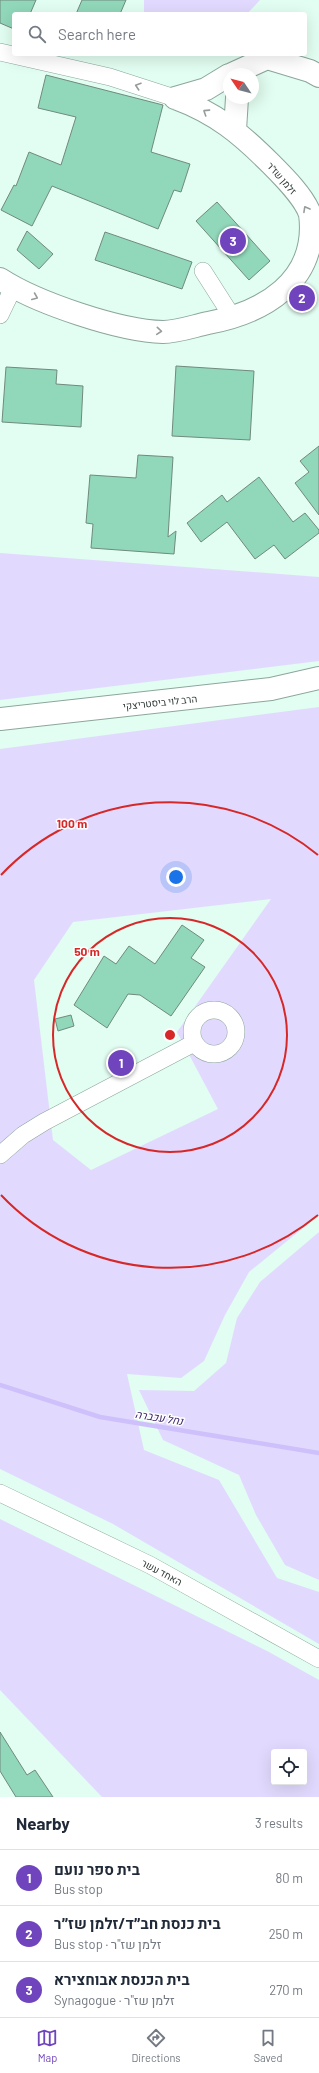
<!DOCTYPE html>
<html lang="en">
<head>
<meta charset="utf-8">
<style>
	:root { --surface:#fff; --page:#f6f6f7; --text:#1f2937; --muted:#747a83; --line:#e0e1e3; --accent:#7044bd }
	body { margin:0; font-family:Barlow,Heebo,sans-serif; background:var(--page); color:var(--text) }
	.controls { position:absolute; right:12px; bottom:12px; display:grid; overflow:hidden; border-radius:4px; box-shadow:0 4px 16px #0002 }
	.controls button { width:36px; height:36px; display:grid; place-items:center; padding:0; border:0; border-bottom:1px solid var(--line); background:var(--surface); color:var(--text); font:20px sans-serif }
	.compass { position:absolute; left:223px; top:68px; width:36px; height:36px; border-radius:50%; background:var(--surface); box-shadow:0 4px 16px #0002; rotate:305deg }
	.you { position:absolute; left:176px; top:877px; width:14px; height:14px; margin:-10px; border:3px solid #fff; border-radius:50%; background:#1a73e8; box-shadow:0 0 0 6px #1a73e833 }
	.badge { display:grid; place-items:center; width:26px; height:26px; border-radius:50%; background:var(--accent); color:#fff; font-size:13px; font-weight:700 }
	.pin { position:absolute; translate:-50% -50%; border:2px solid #fff; box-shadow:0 1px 4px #0006 }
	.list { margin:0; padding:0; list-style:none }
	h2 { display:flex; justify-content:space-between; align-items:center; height:52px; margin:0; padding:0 16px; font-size:17px }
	h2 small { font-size:13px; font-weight:400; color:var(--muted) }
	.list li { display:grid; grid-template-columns:26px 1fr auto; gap:12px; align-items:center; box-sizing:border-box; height:56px; padding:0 16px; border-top:1px solid var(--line) }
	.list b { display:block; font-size:15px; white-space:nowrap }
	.list p { margin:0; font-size:13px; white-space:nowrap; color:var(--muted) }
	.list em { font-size:13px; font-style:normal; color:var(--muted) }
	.icon { flex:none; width:22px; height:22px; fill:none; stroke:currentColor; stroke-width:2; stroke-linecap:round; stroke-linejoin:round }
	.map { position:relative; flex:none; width:319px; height:1797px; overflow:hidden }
	.search { position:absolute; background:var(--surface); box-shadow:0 4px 16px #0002; left:12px; right:12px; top:12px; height:44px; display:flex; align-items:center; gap:10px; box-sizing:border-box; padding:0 14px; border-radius:4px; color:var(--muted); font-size:15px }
	.sheet { height:220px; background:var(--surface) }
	nav { display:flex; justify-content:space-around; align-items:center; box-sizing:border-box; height:56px; border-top:1px solid var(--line); background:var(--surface); font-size:11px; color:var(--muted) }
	nav a { display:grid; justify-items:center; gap:2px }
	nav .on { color:var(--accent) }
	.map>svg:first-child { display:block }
</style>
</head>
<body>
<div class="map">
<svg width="319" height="1797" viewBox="0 0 319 1797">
	<rect width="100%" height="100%" fill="#e2fdf1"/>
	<path fill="#e2dafe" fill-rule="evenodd" d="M144,0H260L247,14H144Z
		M0,553L319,577V661L0,700Z
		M319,707V1215L249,1272L225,1315L204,1361L181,1378L127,1374L144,1450L219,1480L277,1578L319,1592V1644L113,1524L0,1469V749ZM271,899L177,1032L218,1109L91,1170L53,1140L34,980L73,922Z
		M319,1232V1580L285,1565L256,1515L239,1475L163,1440L139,1390L194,1391L226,1363L237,1318L260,1282Z
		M0,1519L269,1652L319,1680V1797H102L0,1690ZM274,1752H304V1782H274Z"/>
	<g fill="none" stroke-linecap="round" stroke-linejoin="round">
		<path stroke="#cec0fa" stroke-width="4.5" d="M0,1385L100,1417L319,1453"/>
	</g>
	<path fill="#91d7ba" stroke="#708a7e" d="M0,0H36L30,14H14V29L0,23Z
		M82,0H126L120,14H76Z
		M46,75L163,105L151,152L190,164L181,192L174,190L158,229L52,186L32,226L1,210L14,185L16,186L29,152L61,165L76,117L38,108Z
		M217,202L270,261L249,280L196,221Z
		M27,231L53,254L39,269L17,250Z
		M105,232L192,262L182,289L95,260Z
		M176,366L254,371L250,440L172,436Z
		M6,367L57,370L56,384L83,386L81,427L2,422Z
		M319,446V515L295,483L309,472L300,461Z
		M138,455L173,457L168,537L176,531L174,554L91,548L93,524L86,523L90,475L136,478Z
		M259,477L293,522L305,513L319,530V533L285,559L274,545L255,559L227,522L201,542L187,523L222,495L227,502Z
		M182,925L204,940L191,958L205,967L171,1016L140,995L128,994L107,1028L74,1005L104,956L116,964L129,946L155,964Z
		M71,1015L74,1026L58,1031L55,1019Z
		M0,1732L27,1775L35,1770L53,1797H16L0,1771Z"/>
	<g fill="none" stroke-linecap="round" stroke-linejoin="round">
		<g stroke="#8ca69b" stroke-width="18">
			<path id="street" d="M0,52L110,77L175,98
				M203,271L233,318
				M0,315L13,288
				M192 1032a22 22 0 1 1 44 0a22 22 0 1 1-44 0Z
				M0,1155L23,1135L44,1122L194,1043
				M0,1493L150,1565L319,1659"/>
		</g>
		<g stroke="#8ca69b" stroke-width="24">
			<path id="secondary" d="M232,74L267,58L310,71L319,76
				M175,98L206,89L229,75
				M235,130L237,98
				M0,279C37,303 120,331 163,332C177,332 194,326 208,323C262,313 319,282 310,214C304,197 284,177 271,164C241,134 216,113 175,98
				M0,719L271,689L319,678"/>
		</g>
		<use href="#street" stroke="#fff" stroke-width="17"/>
		<use href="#secondary" stroke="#fff" stroke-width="22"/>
	</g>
	<defs><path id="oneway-chevron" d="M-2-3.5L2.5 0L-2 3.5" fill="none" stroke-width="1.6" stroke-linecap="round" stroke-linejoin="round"/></defs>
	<g stroke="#969c9a">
		<use href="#oneway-chevron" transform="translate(138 86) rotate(-162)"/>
		<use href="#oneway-chevron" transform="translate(206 112) rotate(-147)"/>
		<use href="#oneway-chevron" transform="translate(306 209) rotate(-119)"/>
		<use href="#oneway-chevron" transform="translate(35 297) rotate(23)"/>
		<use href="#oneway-chevron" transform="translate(159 331) rotate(5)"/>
	</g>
	<g fill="none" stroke="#d62828" stroke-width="2">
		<circle cx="170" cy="1035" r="117"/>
		<path d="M318 1215A233 233 0 0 1 1 1195M1 875A233 233 0 0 1 318 855"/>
	</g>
	<g text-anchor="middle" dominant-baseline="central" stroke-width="3" stroke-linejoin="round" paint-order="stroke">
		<g font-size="10" fill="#2e3934" stroke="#fff">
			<text transform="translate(282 178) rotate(49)">זלמן שז"ר</text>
			<text transform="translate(160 702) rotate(-6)">הרב לוי ביסטריצקי</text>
			<text transform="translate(162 1572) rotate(28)">האחד עשר</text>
		</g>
		<g font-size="11" font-style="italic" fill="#3c2568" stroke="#fff">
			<text transform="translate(159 1417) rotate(9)">נחל עכברה</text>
		</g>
	</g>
	<circle cx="170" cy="1035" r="6" fill="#d62828" stroke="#fff" stroke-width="2"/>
	<g font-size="12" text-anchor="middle" font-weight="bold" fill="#d62828" stroke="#fff" stroke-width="3" stroke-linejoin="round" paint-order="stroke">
		<text x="72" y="828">100 m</text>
		<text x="87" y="956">50 m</text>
	</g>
</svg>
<div class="controls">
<button><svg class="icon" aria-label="locate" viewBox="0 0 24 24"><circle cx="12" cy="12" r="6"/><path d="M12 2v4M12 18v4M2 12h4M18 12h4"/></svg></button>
</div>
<svg class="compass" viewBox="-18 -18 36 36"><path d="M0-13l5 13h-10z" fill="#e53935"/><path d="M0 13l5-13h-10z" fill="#747a83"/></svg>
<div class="you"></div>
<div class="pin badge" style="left:121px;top:1063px">1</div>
<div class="pin badge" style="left:302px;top:298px">2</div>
<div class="pin badge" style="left:233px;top:241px">3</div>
<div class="search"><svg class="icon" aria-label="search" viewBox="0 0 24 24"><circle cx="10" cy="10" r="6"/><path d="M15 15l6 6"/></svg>Search here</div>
</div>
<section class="sheet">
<h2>Nearby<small>3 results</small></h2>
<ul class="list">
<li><span class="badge">1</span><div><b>בית ספר נועם</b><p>Bus stop</p></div><em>80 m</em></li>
<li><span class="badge">2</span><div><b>בית כנסת חב״ד/זלמן שז״ר</b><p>Bus stop · זלמן שז&quot;ר</p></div><em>250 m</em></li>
<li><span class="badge">3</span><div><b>בית הכנסת אבוחצירא</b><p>Synagogue · זלמן שז&quot;ר</p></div><em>270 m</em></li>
</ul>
</section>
<nav>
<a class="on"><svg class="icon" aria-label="map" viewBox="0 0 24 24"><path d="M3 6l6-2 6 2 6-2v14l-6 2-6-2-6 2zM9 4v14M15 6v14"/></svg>Map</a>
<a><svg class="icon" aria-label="directions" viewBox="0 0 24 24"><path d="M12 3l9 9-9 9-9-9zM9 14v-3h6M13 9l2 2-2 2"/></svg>Directions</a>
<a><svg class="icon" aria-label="saved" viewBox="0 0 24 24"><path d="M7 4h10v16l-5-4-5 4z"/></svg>Saved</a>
</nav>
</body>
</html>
